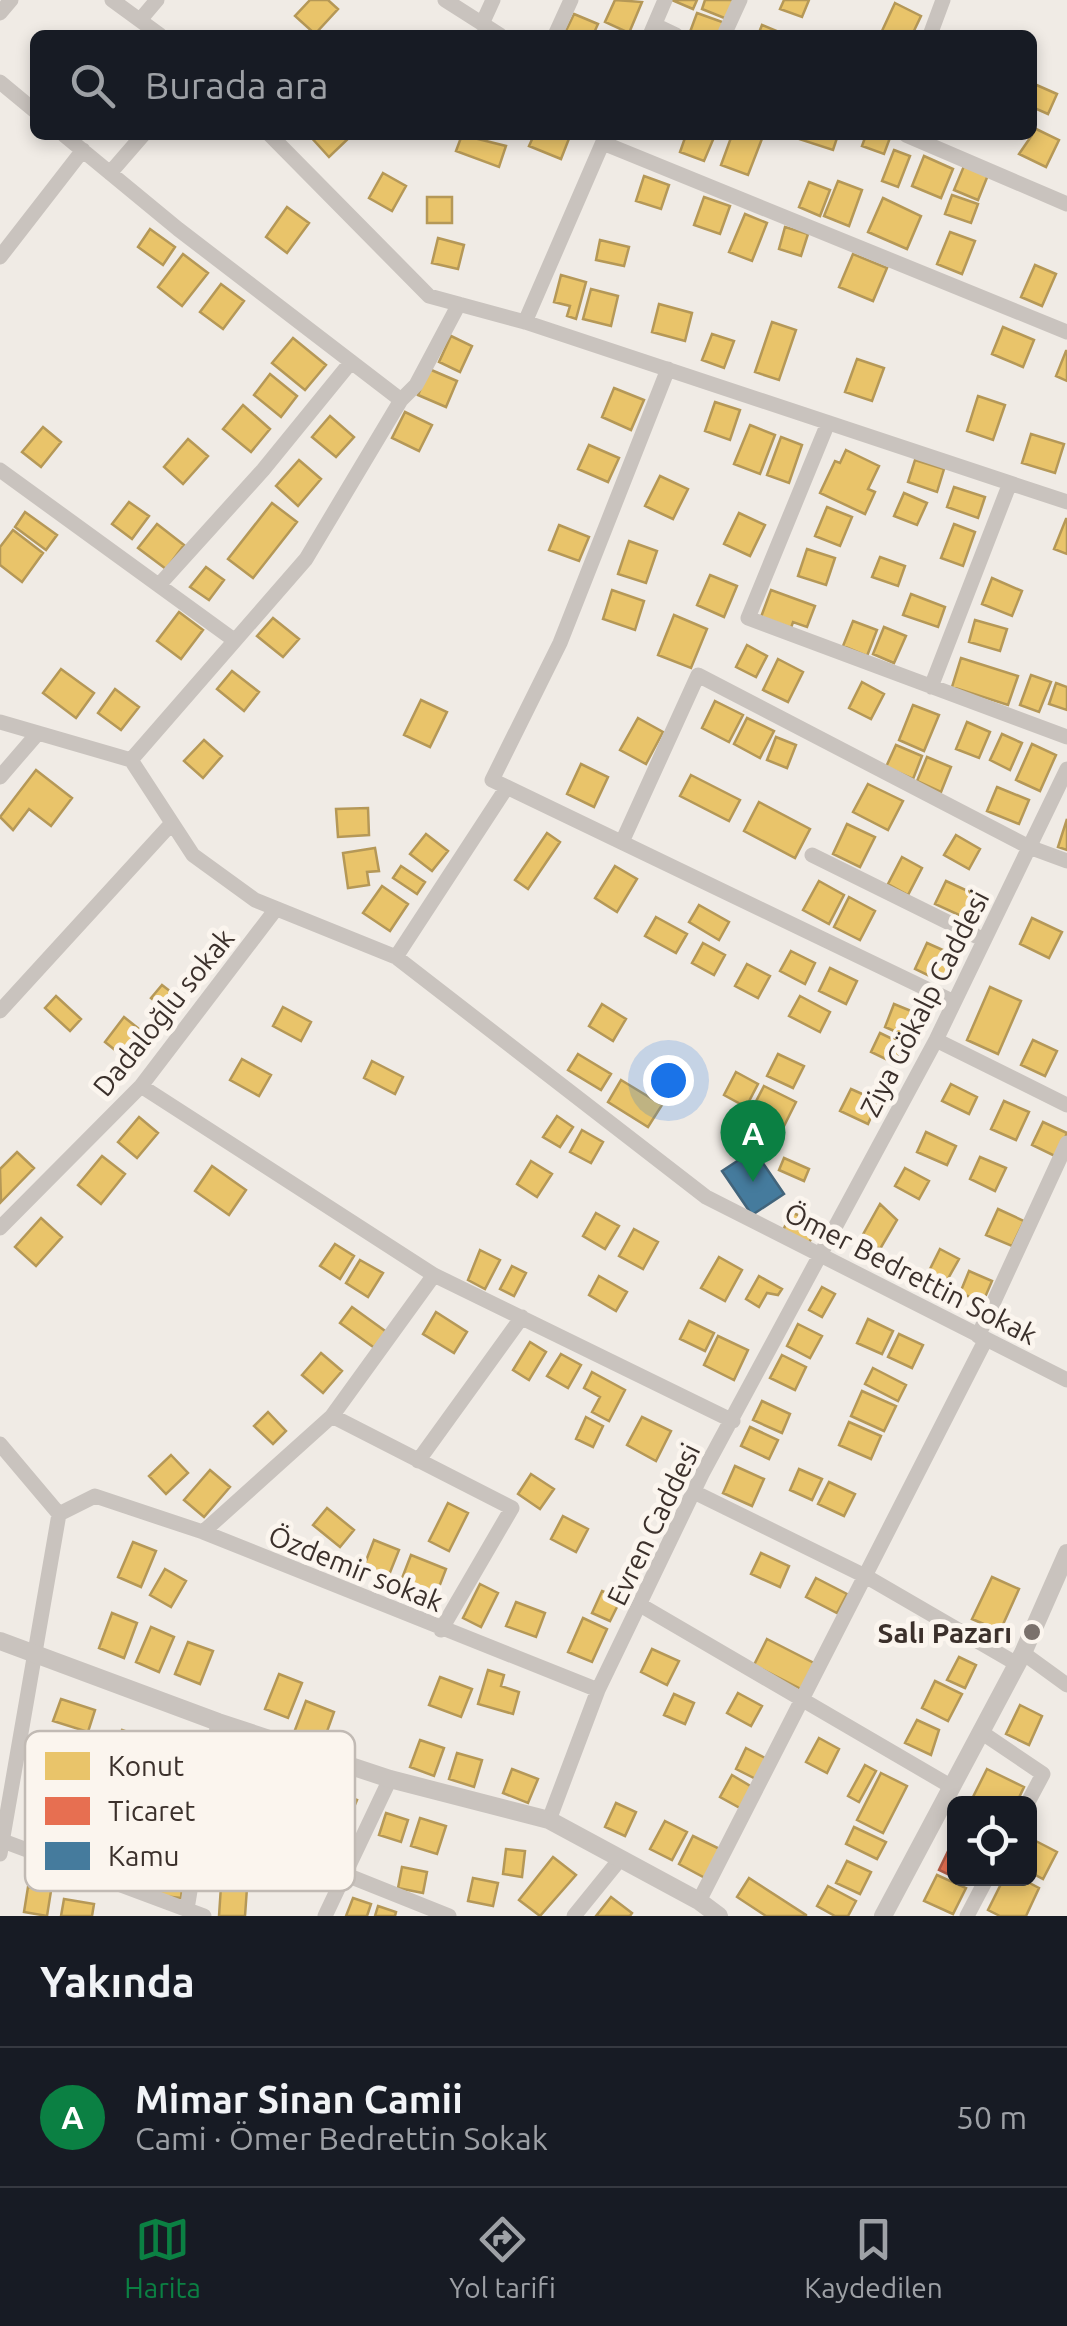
<!DOCTYPE html>
<html lang="tr">
<head>
<meta charset="utf-8">
<style>
	:root { --surface:#171b24; --page:#242831; --text:#f1f3f6; --muted:#9ea1a6; --line:#363941; --accent:#0b8043 }
	body { margin:0; font-family:Ubuntu,sans-serif; background:var(--page); color:var(--text) }
	.controls { position:absolute; right:30px; bottom:30px; display:grid; overflow:hidden; border-radius:15px; box-shadow:0 5px 15px #0003 }
	.controls button { width:90px; height:90px; display:grid; place-items:center; padding:0; border:0; border-bottom:2px solid var(--line); background:var(--surface); color:var(--text); font:50px sans-serif }
	.you { position:absolute; left:668px; top:1080px; width:35px; height:35px; margin:-25px; border:8px solid #fff; border-radius:50%; background:#1a73e8; box-shadow:0 0 0 15px #1a73e833 }
	.badge { display:grid; place-items:center; width:65px; height:65px; border-radius:50%; background:var(--accent); color:#fff; font-size:32px; font-weight:700 }
	.pin { position:absolute; translate:-50% -82px; filter:drop-shadow(0 2px 5px #0008) }
	.pin::after { content:''; position:absolute; top:52px; width:35px; height:30px; background:inherit; clip-path:polygon(0 0,100% 0,50% 100%) }
	.list { margin:0; padding:0; list-style:none }
	h2 { display:flex; justify-content:space-between; align-items:center; height:130px; margin:0; padding:0 40px; font-size:42px }
	h2 small { font-size:32px; font-weight:400; color:var(--muted) }
	.list li { display:grid; grid-template-columns:65px 1fr auto; gap:30px; align-items:center; box-sizing:border-box; height:140px; padding:0 40px; border-top:2px solid var(--line) }
	.list b { display:block; font-size:38px; white-space:nowrap }
	.list p { margin:0; font-size:32px; white-space:nowrap; color:var(--muted) }
	.list em { font-size:32px; font-style:normal; color:var(--muted) }
	.icon { flex:none; width:55px; height:55px; fill:none; stroke:currentColor; stroke-width:2; stroke-linecap:round; stroke-linejoin:round }
	.map { position:relative; flex:none; width:1067px; height:1916px; overflow:hidden }
	.search { position:absolute; background:var(--surface); box-shadow:0 5px 15px #0003; left:30px; right:30px; top:30px; height:110px; display:flex; align-items:center; gap:25px; box-sizing:border-box; padding:0 35px; border-radius:15px; color:var(--muted); font-size:38px }
	.sheet { height:270px; background:var(--surface) }
	nav { display:flex; justify-content:space-around; align-items:center; box-sizing:border-box; height:140px; border-top:2px solid var(--line); background:var(--surface); font-size:28px; color:var(--muted) }
	nav a { display:grid; justify-items:center; gap:5px }
	nav .on { color:var(--accent) }
	.map>svg:first-child { display:block }
</style>
</head>
<body>
<div class="map">
<svg width="1067" height="1916" viewBox="0 0 1067 1916">
	<rect width="100%" height="100%" fill="#f0ebe5"/>
	<path fill="#e9c46a" stroke="#b59857" stroke-width="2.5" d="M310,0H328L338,9L315,34L295,16Z
		M615,0L642,2L629,33L605,22Z
		M672,0H697L693,9Z
		M705,0H734L727,19L702,9Z
		M784,0H809L802,17L780,9Z
		M895,3L921,16L912,35L881,33Z
		M697,13L725,23L720,35L690,32Z
		M574,14L598,24L593,35H564Z
		M762,25L786,35H758Z
		M1032,83L1057,94L1048,114L1032,107Z
		M1032,127L1059,140L1046,167L1019,154L1032,135Z
		M309,135H352L329,157Z
		M462,135L506,146L499,167L456,151Z
		M534,135H567L570,136L561,159L529,146Z
		M686,135H715L704,161L680,152Z
		M732,135L763,136L748,175L721,165Z
		M800,135H838L833,150L799,139Z
		M866,135H891L884,154L862,146Z
		M894,150L910,156L898,187L882,181Z
		M924,156L953,169L941,198L912,186Z
		M964,166L988,175L978,200L954,190Z
		M383,173L406,186L392,211L369,198Z
		M644,176L669,185L661,209L636,201Z
		M838,181L862,190L849,226L824,216Z
		M809,182L830,190L820,216L799,207Z
		M952,195L978,204L971,223L945,214Z
		M427,197H452V223H427Z
		M704,197L730,206L720,234L694,225Z
		M883,198L921,216L907,249L868,232Z
		M287,207L309,223L287,253L266,237Z
		M745,214L767,223L752,261L729,252Z
		M785,227L808,234L801,256L779,249Z
		M150,229L175,247L163,265L138,247Z
		M950,232L975,241L962,274L937,264Z
		M438,238L464,245L458,269L432,263Z
		M600,240L629,247L624,266L596,260Z
		M183,254L208,273L182,306L158,287Z
		M853,254L887,268L873,301L839,287Z
		M1035,265L1056,274L1042,306L1021,297Z
		M561,275L586,282L576,319L567,316L570,306L554,302Z
		M221,284L244,301L223,329L200,312Z
		M591,289L618,296L611,326L583,319Z
		M659,304L692,313L685,341L652,332Z
		M772,322L796,330L779,380L755,372Z
		M1003,327L1034,340L1023,367L992,354Z
		M712,334L734,341L724,368L702,360Z
		M451,336L472,346L460,372L439,362Z
		M293,338L326,365L305,390L272,363Z
		M1066,351H1067V381L1056,376Z
		M857,359L884,368L872,401L845,392Z
		M429,369L457,381L446,407L418,395Z
		M270,374L297,396L281,417L254,395Z
		M614,388L644,400L631,430L602,417Z
		M978,396L1005,405L993,440L967,431Z
		M715,402L740,410L730,440L705,431Z
		M243,405L270,429L251,452L223,429Z
		M405,412L432,425L419,451L392,438Z
		M330,416L354,437L336,457L312,437Z
		M750,425L775,435L760,474L734,464Z
		M43,427L61,442L41,467L22,452Z
		M1031,434L1064,444L1055,473L1022,463Z
		M781,437L802,445L789,483L767,475Z
		M188,439L208,456L183,484L164,467Z
		M589,445L619,458L608,482L578,469Z
		M846,450L879,466L868,489L875,492L865,514L820,493L835,461L840,463Z
		M299,460L321,479L298,506L276,486Z
		M915,460L944,469L937,492L908,482Z
		M660,476L688,489L673,519L645,506Z
		M954,487L985,497L978,518L947,507Z
		M904,493L927,503L917,525L894,516Z
		M129,502L149,516L132,539L112,524Z
		M272,503L297,522L253,578L228,559Z
		M827,507L852,517L840,546L815,536Z
		M25,512L57,535L46,550L15,527Z
		M739,513L765,525L750,556L724,544Z
		M1066,519H1067V554L1054,549Z
		M157,524L184,545L166,569L138,548Z
		M954,524L975,532L963,566L941,558Z
		M559,525L589,537L579,561L549,550Z
		M13,530L43,553L22,582L0,565V547Z
		M629,541L657,551L646,583L618,574Z
		M807,549L835,558L826,585L798,576Z
		M880,557L905,566L898,586L872,577Z
		M206,567L224,580L209,600L190,587Z
		M710,575L737,586L724,617L697,605Z
		M992,578L1022,591L1012,616L982,604Z
		M612,590L644,601L635,630L603,619Z
		M771,590L815,606L807,627L793,622L791,628L761,617Z
		M911,594L945,607L938,627L903,615Z
		M179,612L203,630L181,659L157,641Z
		M674,615L707,629L691,668L658,655Z
		M273,618L299,639L283,657L257,636Z
		M975,620L1007,629L1000,651L969,642Z
		M853,621L877,630L867,656L843,646Z
		M884,627L906,636L894,663L873,654Z
		M747,645L767,656L756,677L736,667Z
		M961,658L1018,676L1008,705L952,687Z
		M778,659L803,672L788,702L763,690Z
		M61,669L94,693L76,718L43,693Z
		M232,671L259,692L244,711L217,689Z
		M1031,675L1051,682L1039,712L1020,705Z
		M862,682L884,694L871,719L849,708Z
		M1056,683L1067,687V710L1049,704Z
		M115,689L139,707L121,730L98,713Z
		M421,700L447,712L430,747L404,735Z
		M715,701L743,715L729,742L702,728Z
		M913,705L939,715L924,751L899,740Z
		M638,718L663,732L646,764L620,750Z
		M747,718L774,731L760,758L734,744Z
		M967,722L990,732L979,758L956,749Z
		M1002,734L1022,743L1010,770L990,760Z
		M776,737L796,745L787,768L767,760Z
		M204,740L222,756L203,778L184,761Z
		M1032,744L1056,755L1040,791L1016,780Z
		M896,745L922,756L913,779L886,767Z
		M927,757L951,767L941,792L917,781Z
		M581,764L608,777L594,807L567,794Z
		M36,770L72,798L51,826L29,809L13,830L0,817Z
		M691,775L740,800L729,821L680,796Z
		M868,784L903,801L888,830L853,812Z
		M997,787L1029,800L1019,824L987,811Z
		M759,802L810,829L795,858L744,831Z
		M368,808L369,835L338,837L336,809Z
		M1067,819V850L1058,847Z
		M847,824L875,837L860,867L833,854Z
		M547,833L560,842L528,889L515,880Z
		M426,834L448,851L432,871L410,854Z
		M956,835L980,849L969,869L944,855Z
		M375,848L379,871L367,872L369,885L348,888L343,853Z
		M902,857L922,868L908,895L888,884Z
		M401,866L425,882L417,894L393,878Z
		M615,866L637,879L617,912L595,898Z
		M819,881L844,895L829,924L803,910Z
		M946,881L981,897L970,920L935,904Z
		M382,886L408,904L390,931L363,913Z
		M849,897L875,911L860,940L834,927Z
		M699,905L729,922L719,940L689,922Z
		M656,917L687,934L676,953L645,936Z
		M1032,918L1062,932L1049,958L1020,944Z
		M703,943L725,955L714,975L692,963Z
		M927,943L954,955L942,982L915,969Z
		M791,951L815,963L805,984L780,971Z
		M747,964L770,976L758,998L735,986Z
		M830,968L857,981L846,1004L819,991Z
		M162,985L184,1002L173,1016L151,998Z
		M990,987L1021,1001L998,1054L967,1040Z
		M56,996L81,1019L70,1031L45,1008Z
		M800,996L830,1012L820,1032L789,1016Z
		M602,1004L626,1019L613,1041L589,1026Z
		M894,1004L916,1013L906,1036L885,1027Z
		M283,1007L311,1022L301,1041L273,1026Z
		M124,1017L149,1037L130,1062L105,1042Z
		M880,1033L903,1044L894,1063L871,1052Z
		M1033,1040L1057,1051L1045,1076L1021,1065Z
		M578,1054L611,1074L601,1090L568,1070Z
		M778,1054L804,1066L793,1088L767,1076Z
		M242,1059L271,1075L259,1096L230,1080Z
		M372,1061L403,1077L395,1094L364,1078Z
		M736,1072L758,1084L746,1107L724,1095Z
		M621,1080L662,1105L648,1127L608,1102Z
		M951,1084L977,1097L969,1114L942,1101Z
		M764,1086L796,1102L784,1126L752,1109Z
		M851,1089L878,1101L868,1124L840,1111Z
		M1004,1101L1029,1112L1016,1140L991,1129Z
		M557,1116L573,1127L560,1147L543,1137Z
		M139,1117L158,1133L137,1158L118,1142Z
		M1043,1122L1067,1133L1057,1157L1032,1145Z
		M582,1130L603,1142L591,1163L570,1152Z
		M926,1132L956,1146L947,1165L917,1152Z
		M17,1152L34,1168L1,1202L0,1169Z
		M102,1156L125,1174L101,1204L78,1185Z
		M980,1157L1006,1168L995,1191L970,1179Z
		M784,1158L809,1169L804,1181L779,1170Z
		M531,1161L552,1174L537,1197L517,1184Z
		M212,1166L246,1190L229,1215L195,1191Z
		M905,1168L929,1181L919,1199L895,1186Z
		M880,1204L897,1220L880,1249L861,1238Z
		M998,1209L1024,1221L1012,1246L986,1235Z
		M791,1212L818,1224L808,1245L782,1233Z
		M596,1213L619,1226L605,1249L583,1236Z
		M41,1218L62,1237L36,1266L15,1247Z
		M634,1229L658,1242L643,1269L619,1256Z
		M335,1244L354,1256L340,1279L320,1266Z
		M940,1249L959,1259L945,1284L927,1275Z
		M480,1250L500,1260L485,1289L468,1280Z
		M719,1257L742,1270L725,1301L701,1288Z
		M360,1260L383,1273L368,1297L346,1283Z
		M512,1266L526,1273L514,1296L500,1289Z
		M969,1271L992,1281L983,1302L960,1293Z
		M599,1276L627,1292L616,1311L589,1295Z
		M759,1276L782,1289L778,1295L767,1293L759,1307L746,1299Z
		M822,1287L835,1294L822,1317L809,1310Z
		M352,1307L388,1333L376,1349L340,1323Z
		M436,1312L467,1332L454,1353L423,1334Z
		M868,1319L893,1331L882,1354L857,1343Z
		M689,1321L714,1333L705,1351L680,1339Z
		M798,1324L822,1336L810,1358L787,1346Z
		M899,1334L923,1345L912,1368L888,1357Z
		M718,1336L748,1350L734,1380L704,1365Z
		M530,1342L546,1352L529,1380L513,1370Z
		M321,1353L342,1371L323,1393L302,1375Z
		M561,1354L581,1365L568,1388L547,1376Z
		M782,1355L806,1367L795,1390L770,1378Z
		M873,1368L906,1385L898,1401L865,1384Z
		M592,1372L625,1390L609,1421L592,1412L600,1397L584,1388Z
		M862,1391L896,1406L884,1431L851,1416Z
		M762,1401L790,1414L782,1433L753,1420Z
		M268,1412L286,1431L273,1444L254,1426Z
		M586,1417L603,1426L593,1447L576,1439Z
		M642,1417L671,1431L656,1461L627,1445Z
		M849,1422L881,1436L871,1459L839,1445Z
		M750,1427L778,1440L769,1459L741,1446Z
		M171,1455L188,1473L166,1494L149,1476Z
		M735,1466L764,1479L752,1506L723,1493Z
		M799,1469L822,1479L812,1500L790,1490Z
		M210,1470L230,1487L204,1517L184,1500Z
		M531,1474L554,1489L540,1509L518,1494Z
		M829,1482L855,1494L844,1516L818,1504Z
		M448,1503L468,1513L449,1551L429,1541Z
		M327,1508L354,1530L340,1547L313,1525Z
		M563,1516L588,1529L576,1552L551,1539Z
		M374,1540L399,1550L387,1580L364,1566Z
		M133,1542L156,1551L141,1587L118,1577Z
		M761,1553L789,1566L780,1587L751,1574Z
		M411,1555L446,1569L434,1600L399,1586Z
		M165,1569L186,1581L171,1607L150,1595Z
		M992,1577L1019,1589L1000,1631L972,1619Z
		M816,1578L847,1594L837,1613L806,1597Z
		M480,1584L498,1593L481,1627L463,1618Z
		M602,1591L621,1599L610,1621L592,1613Z
		M516,1602L545,1613L536,1637L506,1626Z
		M112,1613L137,1623L124,1658L99,1648Z
		M583,1618L607,1629L592,1662L568,1652Z
		M151,1627L174,1637L159,1672L136,1662Z
		M767,1639L814,1663L801,1689L754,1665Z
		M188,1642L213,1651L200,1684L175,1674Z
		M652,1649L679,1661L667,1685L641,1672Z
		M959,1657L976,1665L965,1688L947,1680Z
		M488,1670L504,1675L501,1686L519,1692L513,1714L478,1704Z
		M279,1674L302,1683L288,1718L265,1709Z
		M440,1677L472,1689L461,1717L429,1705Z
		M935,1681L962,1694L948,1721L922,1708Z
		M738,1693L762,1706L751,1726L727,1713Z
		M674,1694L694,1703L685,1724L664,1715Z
		M61,1699L95,1710L88,1732L53,1721Z
		M306,1701L334,1712L324,1740L295,1730Z
		M1020,1705L1042,1716L1029,1745L1006,1734Z
		M917,1720L939,1730L931,1755L905,1743Z
		M122,1730L142,1737L134,1762L114,1755Z
		M819,1738L839,1749L827,1773L806,1762Z
		M420,1740L444,1748L434,1776L410,1767Z
		M746,1748L767,1759L756,1779L736,1769Z
		M457,1753L482,1760L474,1787L449,1779Z
		M865,1765L876,1771L859,1802L848,1796Z
		M512,1769L538,1779L528,1803L503,1793Z
		M987,1769L1024,1787L1016,1804H982L972,1799Z
		M881,1773L907,1786L883,1833L857,1820Z
		M732,1775L752,1787L740,1808L720,1797Z
		M334,1791L357,1800L336,1850L313,1841Z
		M616,1803L636,1812L625,1836L605,1827Z
		M386,1813L408,1820L401,1842L379,1835Z
		M420,1818L446,1826L437,1854L411,1846Z
		M665,1821L687,1832L672,1860L650,1849Z
		M854,1827L886,1842L877,1859L846,1844Z
		M693,1836L722,1850L707,1879L679,1864Z
		M1030,1838L1057,1852L1043,1879L1030,1872Z
		M506,1849L525,1851L522,1877L503,1874Z
		M553,1857L576,1875L540,1916L519,1900Z
		M847,1861L871,1872L860,1894L836,1883Z
		M156,1864L184,1866L181,1898L153,1895Z
		M402,1867L427,1872L423,1893L398,1888Z
		M937,1875L966,1888L953,1914L924,1901Z
		M473,1878L498,1883L493,1906L468,1901Z
		M749,1878L806,1915V1916H766L737,1897Z
		M1004,1878H1020L1039,1888L1026,1916H1000L988,1910Z
		M221,1886L247,1888L245,1916H219Z
		M828,1886L856,1901L848,1916H835L817,1906Z
		M28,1887L51,1891L47,1916L24,1912Z
		M611,1897L632,1913L630,1916H596Z
		M353,1898L371,1904L367,1916H346Z
		M64,1899L94,1904L92,1916H61Z
		M378,1906L396,1912L395,1916H375Z"/>
	<path fill="#e76f51" stroke="#b35c46" stroke-width="2.5" d="M951,1845L954,1846V1877L939,1870Z"/>
	<path fill="#457b9d" stroke="#42647b" stroke-width="2.5" d="M754,1150L784,1194L752,1215L722,1171Z"/>
	<g fill="none" stroke-linecap="round" stroke-linejoin="round">
		<path stroke="#c9c3be" stroke-width="15" d="M112,0L160,35
			M445,0L500,35
			M0,13L11,0
			M140,20L157,0
			M482,24L493,0
			M655,25L676,35
			M555,35L571,0
			M650,35L665,0
			M724,35L740,0
			M930,35L943,0
			M0,82L35,111
			M64,135L178,229L401,400L416,385L459,304
			M270,135L429,296L525,322L1067,502
			M906,135L1067,204
			M603,143L1067,332
			M110,173L143,135
			M0,257L83,150
			M525,322L606,135
			M668,369L560,643L492,780L954,1002
			M828,423L748,618L1067,737
			M0,470L234,640
			M159,585L263,470L351,362
			M931,687L1010,483
			M0,722L131,760L193,855L255,900L396,957L706,1197L1067,1380
			M131,760L306,559L401,400
			M0,777L38,733
			M622,842L698,675L1029,847L1067,861
			M812,855L984,940
			M396,957L507,787
			M0,1011L172,823
			M936,1040L1067,1105
			M141,1086L434,1275L733,1421
			M0,1228L141,1086L276,909
			M978,1336L1067,1143
			M332,1416L512,1508L441,1630
			M0,1444L59,1514
			M418,1461L522,1317
			M694,1492L867,1577L1017,1664
			M203,1532L332,1416L434,1275
			M642,1606L952,1787
			M1023,1653L1067,1685
			M981,1732L1043,1774L1027,1804
			M205,1807L351,1861
			M549,1820L598,1690L702,1474L936,1040L1067,769
			M3,1841L204,1916
			M0,1854L59,1514L95,1496L203,1532L598,1690
			M344,1874L449,1916
			M699,1901L986,1339
			M187,1909L218,1722
			M325,1916L390,1779
			M574,1916L621,1858
			M967,1916L987,1878"/>
		<path stroke="#c9c3be" stroke-width="18" d="M0,1641L218,1722L390,1779L549,1820L699,1901L719,1916
			M883,1916L1023,1653L1067,1553"/>
	</g>
	<circle fill="#7a716c" stroke="#fbf5ee" stroke-width="4" cx="1032" cy="1632" r="10"/>
	<g text-anchor="middle" dominant-baseline="central" stroke-width="10" stroke-linejoin="round" paint-order="stroke">
		<g font-size="28" fill="#3b302b" stroke="#fbf5ee">
			<text transform="translate(924 1003) rotate(-63)">Ziya Gökalp Caddesi</text>
			<text transform="translate(163 1012) rotate(-51)">Dadaloğlu sokak</text>
			<text transform="translate(911 1273) rotate(27)">Ömer Bedrettin Sokak</text>
			<text transform="translate(653 1524) rotate(-64)">Evren Caddesi</text>
			<text transform="translate(356 1568) rotate(22)">Özdemir sokak</text>
		</g>
		<g font-size="28" font-weight="bold" fill="#3b302b" stroke="#fbf5ee" text-anchor="end">
			<text x="1012" y="1632">Salı Pazarı</text>
		</g>
	</g>
	<rect x="25" y="1731" width="330" height="160" rx="15" fill="#fbf5ee" stroke="#c1bab4" stroke-width="2.5"/>
	<rect x="45" y="1752" width="45" height="28" fill="#e9c46a"/>
	<rect x="45" y="1797" width="45" height="28" fill="#e76f51"/>
	<rect x="45" y="1842" width="45" height="28" fill="#457b9d"/>
	<g font-size="28" fill="#3b302b">
		<text x="108" y="1776">Konut</text>
		<text x="108" y="1821">Ticaret</text>
		<text x="108" y="1866">Kamu</text>
	</g>
</svg>
<div class="controls">
<button><svg class="icon" aria-label="locate" viewBox="0 0 24 24"><circle cx="12" cy="12" r="6"/><path d="M12 2v4M12 18v4M2 12h4M18 12h4"/></svg></button>
</div>
<div class="you"></div>
<div class="pin badge" style="left:753px;top:1182px">A</div>
<div class="search"><svg class="icon" aria-label="search" viewBox="0 0 24 24"><circle cx="10" cy="10" r="6"/><path d="M15 15l6 6"/></svg>Burada ara</div>
</div>
<section class="sheet">
<h2>Yakında<small></small></h2>
<ul class="list">
<li><span class="badge">A</span><div><b>Mimar Sinan Camii</b><p>Cami · Ömer Bedrettin Sokak</p></div><em>50 m</em></li>
</ul>
</section>
<nav>
<a class="on"><svg class="icon" aria-label="map" viewBox="0 0 24 24"><path d="M3 6l6-2 6 2 6-2v14l-6 2-6-2-6 2zM9 4v14M15 6v14"/></svg>Harita</a>
<a><svg class="icon" aria-label="directions" viewBox="0 0 24 24"><path d="M12 3l9 9-9 9-9-9zM9 14v-3h6M13 9l2 2-2 2"/></svg>Yol tarifi</a>
<a><svg class="icon" aria-label="saved" viewBox="0 0 24 24"><path d="M7 4h10v16l-5-4-5 4z"/></svg>Kaydedilen</a>
</nav>
</body>
</html>
